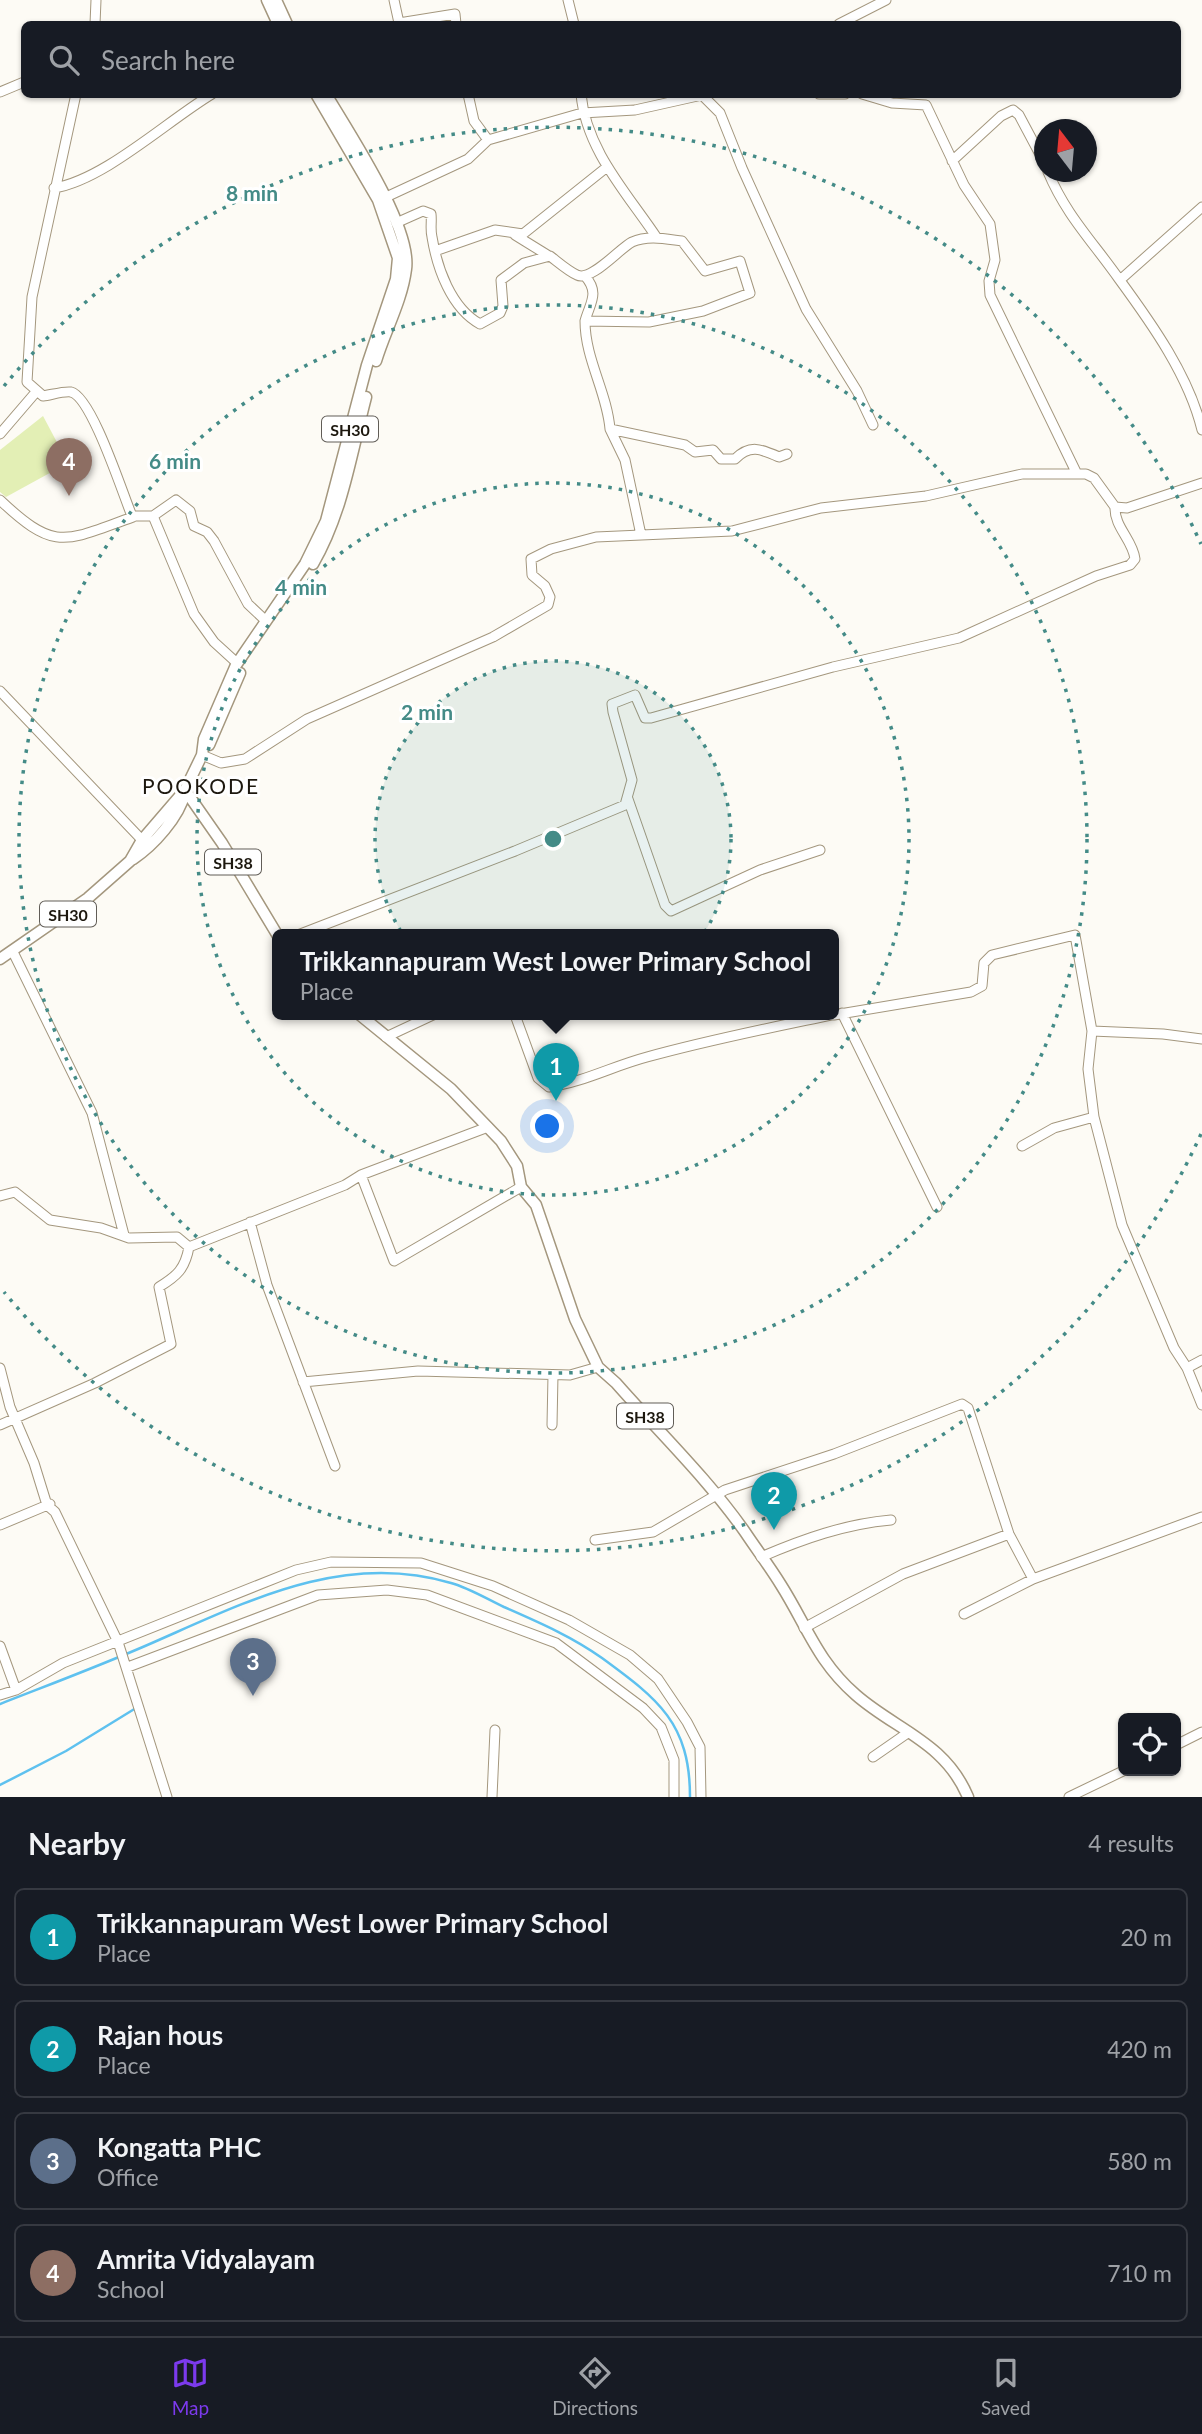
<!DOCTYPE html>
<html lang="en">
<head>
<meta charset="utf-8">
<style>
	:root { --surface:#171b24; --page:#20242c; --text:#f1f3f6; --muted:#9ea1a6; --line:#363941; --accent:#7c3aed }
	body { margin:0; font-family:Lato,sans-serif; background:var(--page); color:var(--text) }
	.controls { position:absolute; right:21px; bottom:21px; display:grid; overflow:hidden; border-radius:10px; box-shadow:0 2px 5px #0004 }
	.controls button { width:63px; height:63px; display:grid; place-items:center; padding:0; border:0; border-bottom:2px solid var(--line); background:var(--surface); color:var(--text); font:35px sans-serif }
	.compass { position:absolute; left:1034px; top:119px; width:63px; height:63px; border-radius:50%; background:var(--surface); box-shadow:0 2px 5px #0004; rotate:344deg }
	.you { position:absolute; left:548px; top:1127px; width:24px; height:24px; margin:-18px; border:5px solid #fff; border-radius:50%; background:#1a73e8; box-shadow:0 0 0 10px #1a73e833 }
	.badge { display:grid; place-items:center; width:46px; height:46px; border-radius:50%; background:var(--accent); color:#fff; font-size:23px; font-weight:700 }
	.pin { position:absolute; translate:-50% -58px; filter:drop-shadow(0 2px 4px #0008) }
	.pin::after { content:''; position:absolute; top:37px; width:24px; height:21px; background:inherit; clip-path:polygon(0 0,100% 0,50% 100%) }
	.popup { position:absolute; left:272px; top:929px; width:567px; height:91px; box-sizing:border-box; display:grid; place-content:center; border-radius:10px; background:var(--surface); filter:drop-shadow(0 2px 5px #0005); font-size:23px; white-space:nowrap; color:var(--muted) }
	.popup b { font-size:26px; color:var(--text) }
	.popup::after { content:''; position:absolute; left:50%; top:100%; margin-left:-14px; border:14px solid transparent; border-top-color:var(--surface) }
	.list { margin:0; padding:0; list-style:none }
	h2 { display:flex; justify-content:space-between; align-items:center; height:91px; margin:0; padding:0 28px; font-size:30px }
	h2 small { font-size:23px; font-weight:400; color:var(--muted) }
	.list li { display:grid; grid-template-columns:46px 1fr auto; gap:21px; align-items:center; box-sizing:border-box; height:98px; margin:0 14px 14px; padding:0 14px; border:2px solid var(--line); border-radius:10px }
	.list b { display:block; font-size:26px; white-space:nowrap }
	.list p { margin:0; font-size:23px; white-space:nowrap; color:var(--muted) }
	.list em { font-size:23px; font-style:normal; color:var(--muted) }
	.icon { flex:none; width:38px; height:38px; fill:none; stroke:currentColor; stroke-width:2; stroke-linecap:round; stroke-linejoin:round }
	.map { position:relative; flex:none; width:1202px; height:1797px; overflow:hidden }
	.search { position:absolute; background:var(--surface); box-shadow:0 2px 5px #0004; left:21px; right:21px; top:21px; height:77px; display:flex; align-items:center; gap:18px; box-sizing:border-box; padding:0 24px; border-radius:10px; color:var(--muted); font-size:26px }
	.sheet { height:539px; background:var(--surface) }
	nav { display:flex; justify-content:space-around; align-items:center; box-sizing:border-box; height:98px; border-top:2px solid var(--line); background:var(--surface); font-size:19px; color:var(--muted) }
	nav a { display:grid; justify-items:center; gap:4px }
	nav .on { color:var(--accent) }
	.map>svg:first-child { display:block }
</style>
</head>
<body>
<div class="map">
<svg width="1202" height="1797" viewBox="0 0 1202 1797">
	<rect width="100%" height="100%" fill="#fdfbf5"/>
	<path fill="#e3efb5" d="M43,416L68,463L6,497L0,492V450Z"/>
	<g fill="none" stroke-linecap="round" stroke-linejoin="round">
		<path stroke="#5ec1ef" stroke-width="2.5" d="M0,1704C51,1684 102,1665 152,1643C248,1601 344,1551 451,1583C469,1588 487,1599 504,1607C538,1622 571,1636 602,1658C658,1699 690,1723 690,1797
			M0,1785L66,1751L136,1708"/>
		<g stroke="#a4977e" stroke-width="11">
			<path id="minor" d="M394,0L399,23L455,14L456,24
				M568,0L574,24
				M95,24L96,0
				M839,24L886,0
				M0,92L24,82
				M76,94L32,297L27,382L43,396C51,395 63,391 71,392C92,397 123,495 132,516H153L194,614L214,642L237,663
				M468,94L474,121L488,140
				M581,94C586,150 627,193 657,238
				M819,94H845
				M862,94L892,103L926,105L964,185L990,224L995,260L989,281L990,295L1077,474
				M952,161L1001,116L1013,110L1019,115L1044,162
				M1048,172C1066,215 1093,242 1119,279C1152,324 1189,376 1202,430
				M54,188C104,180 167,121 212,94
				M384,198L468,159L488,140L582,113L635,110L702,95L720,113L742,168L806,309L857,391L873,425
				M396,223L423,211L431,214C432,222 430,229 432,237C437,268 451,308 480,324L500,313L503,306L501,280L524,263L550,256C558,262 568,271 577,275C591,282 620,248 632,242C648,235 666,239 682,241L705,271L740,261L750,293L703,311L649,322L585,321C585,359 607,392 610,429L685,445L695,452L713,450L721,459H735C750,444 761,449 779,457L787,454
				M515,235L549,256
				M435,251L495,230L523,234L607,167
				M585,276C600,293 590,303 585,321
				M1120,280L1202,207
				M610,429L625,460L641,535
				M0,434L36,392
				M0,500C56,553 65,541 133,517
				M153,516L176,500L190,511L194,526L207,532L214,541L248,604L265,620
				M0,691L142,840
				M202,755L221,763L245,759L307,719L493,637L548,605L550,597L545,586L532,575L531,559L551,549L596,537L732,531L821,508L926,496L1022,474H1086L1094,478L1115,507L1127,508L1202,483
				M628,799L665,905L671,911L760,870L820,850
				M298,935L515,851L625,805L632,780L613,712L612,704L635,695L645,718H651L833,667L959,638L1096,576L1130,565L1135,559C1133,540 1114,527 1115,507
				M13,952L92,1113L124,1235
				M842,1013L937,1207
				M515,1015L538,1078L549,1087C584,1082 613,1066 647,1057C708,1040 769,1028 831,1015
				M834,1015L971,992L982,986L984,963L992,955L1075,935L1092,1031L1088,1069L1094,1117L1122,1225L1174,1348L1187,1368L1202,1405
				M1092,1031L1163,1034L1202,1039
				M386,1037L433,1015
				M1022,1146L1054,1128L1094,1117
				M361,1175L394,1261L521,1187
				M0,1196L15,1192L50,1220L101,1228L129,1238L177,1237L189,1247
				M250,1222L267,1285L335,1466
				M0,1368L10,1407L34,1463L47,1505L55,1512L118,1642L167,1797
				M1187,1368L1202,1360
				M303,1382L418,1371L570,1375L598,1367
				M0,1425L95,1383L171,1344L159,1287C177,1276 185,1269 189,1247L345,1185L361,1175L488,1127
				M552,1425L553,1375
				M0,1525L50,1504
				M595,1540L653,1532L725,1490L834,1454L962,1404L968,1408L1009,1534L1033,1579
				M761,1557C803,1539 845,1524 891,1520
				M964,1614L1033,1579L1202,1517
				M804,1628L903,1574L1009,1534
				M0,1646L16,1690
				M128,1667L318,1595L387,1590L427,1595L556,1643L643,1708L661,1727L674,1760V1797
				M0,1695L16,1690L63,1663L296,1570L331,1562L421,1563L493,1586L569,1620L630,1655L658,1679L687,1722L700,1747L701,1797
				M1176,1745L1202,1732
				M873,1757L909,1732
				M492,1797L495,1730
				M1069,1797L1123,1771"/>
		</g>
		<g stroke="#a4977e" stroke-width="13">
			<path id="major" d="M267,0L278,24
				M276,0L287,24
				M326,94C349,133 412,227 406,269C402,301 385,331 376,361
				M313,564C343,512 351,454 366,397
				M209,745L240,673
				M185,790L222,843L278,936
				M133,859C154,845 179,817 185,793
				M0,959L88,898L130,861L142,840L185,790L202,755L204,739L236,665L305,564L326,521L367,365L396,279L398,258L378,200L316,94
				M360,1015L451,1089L501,1141L517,1166L521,1187L536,1205L575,1319L598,1367L616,1383C659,1432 708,1479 745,1532C757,1550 770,1567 781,1585C807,1626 817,1661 856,1695C896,1730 945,1742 968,1797"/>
		</g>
		<use href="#minor" stroke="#fff" stroke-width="9"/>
		<use href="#major" stroke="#fff" stroke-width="10"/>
	</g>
	<circle cx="553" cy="839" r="178" fill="#448b87" fill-opacity=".12"/>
	<g fill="none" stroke="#448b87" stroke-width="3.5" stroke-dasharray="3.5 7">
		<circle cx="553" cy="839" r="178"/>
		<circle cx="553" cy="839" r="356"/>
		<circle cx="553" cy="839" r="534"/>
		<path d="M1201 1134A712 712 0 0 1 4 1292M4 386A712 712 0 0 1 1201 544"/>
	</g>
	<g text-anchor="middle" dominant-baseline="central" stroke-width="6" stroke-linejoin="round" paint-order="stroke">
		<g fill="#fff" stroke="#615d57" stroke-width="2">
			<rect x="322" y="416.5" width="56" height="25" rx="5"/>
			<rect x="205" y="849.5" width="56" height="25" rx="5"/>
			<rect x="40" y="901.5" width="56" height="25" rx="5"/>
			<rect x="617" y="1403.5" width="56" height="25" rx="5"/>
		</g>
		<g font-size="16" font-weight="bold" fill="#1d180f">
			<text x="350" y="429">SH30</text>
			<text x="233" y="862">SH38</text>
			<text x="68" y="914">SH30</text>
			<text x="645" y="1416">SH38</text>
		</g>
		<g font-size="21" letter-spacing="2" fill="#1d180f" stroke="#fff">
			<text x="201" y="785">POOKODE</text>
		</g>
	</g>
	<circle cx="553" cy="839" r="10" fill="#448b87" stroke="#fff" stroke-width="3.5"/>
	<g font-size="21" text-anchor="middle" font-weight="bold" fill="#448b87" stroke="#fff" stroke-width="6" stroke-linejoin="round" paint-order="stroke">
		<text x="252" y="201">8 min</text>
		<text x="175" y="469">6 min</text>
		<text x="301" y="595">4 min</text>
		<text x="427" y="720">2 min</text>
	</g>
</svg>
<div class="controls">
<button><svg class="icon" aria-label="locate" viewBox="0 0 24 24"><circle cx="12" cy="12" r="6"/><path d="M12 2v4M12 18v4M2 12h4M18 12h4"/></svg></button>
</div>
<svg class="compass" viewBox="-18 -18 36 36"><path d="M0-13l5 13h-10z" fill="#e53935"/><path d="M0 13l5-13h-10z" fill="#9ea1a6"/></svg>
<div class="you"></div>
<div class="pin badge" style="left:556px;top:1101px;background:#0f9aa8">1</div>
<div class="popup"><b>Trikkannapuram West Lower Primary School</b>Place</div>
<div class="pin badge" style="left:774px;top:1530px;background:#0f9aa8">2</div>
<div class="pin badge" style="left:253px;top:1696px;background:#5c6f8a">3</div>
<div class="pin badge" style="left:69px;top:496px;background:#8d6e63">4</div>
<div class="search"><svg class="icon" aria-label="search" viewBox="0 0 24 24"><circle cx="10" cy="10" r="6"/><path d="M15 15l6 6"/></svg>Search here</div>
</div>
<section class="sheet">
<h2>Nearby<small>4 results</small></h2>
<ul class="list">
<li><span class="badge" style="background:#0f9aa8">1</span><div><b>Trikkannapuram West Lower Primary School</b><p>Place</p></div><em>20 m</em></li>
<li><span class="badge" style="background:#0f9aa8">2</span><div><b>Rajan hous</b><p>Place</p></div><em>420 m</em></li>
<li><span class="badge" style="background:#5c6f8a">3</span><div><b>Kongatta PHC</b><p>Office</p></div><em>580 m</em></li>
<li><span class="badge" style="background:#8d6e63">4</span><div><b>Amrita Vidyalayam</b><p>School</p></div><em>710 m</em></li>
</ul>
</section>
<nav>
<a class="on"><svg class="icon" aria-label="map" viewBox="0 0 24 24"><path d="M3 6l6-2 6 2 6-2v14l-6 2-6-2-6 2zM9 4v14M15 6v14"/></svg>Map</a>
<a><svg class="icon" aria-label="directions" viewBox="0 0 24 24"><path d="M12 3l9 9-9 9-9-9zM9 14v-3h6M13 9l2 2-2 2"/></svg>Directions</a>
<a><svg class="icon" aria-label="saved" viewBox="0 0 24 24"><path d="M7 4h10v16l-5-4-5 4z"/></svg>Saved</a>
</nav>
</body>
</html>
